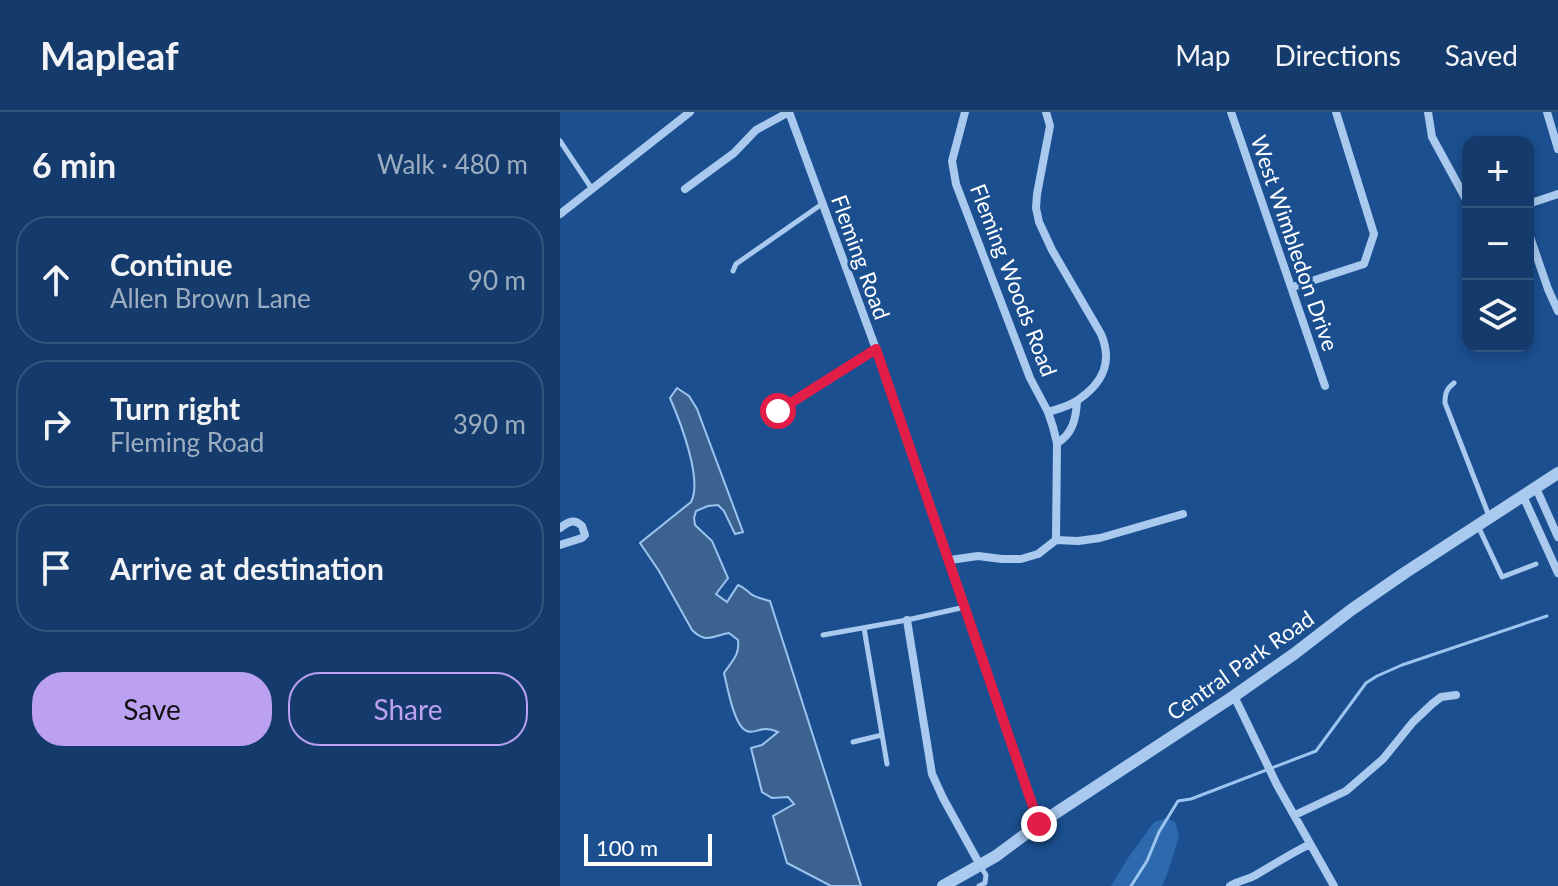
<!DOCTYPE html>
<html lang="en">
<head>
<meta charset="utf-8">
<style>
	:root { --surface:#143b6b; --page:#1d4271; --text:#f1f3f6; --muted:#9dadc1; --line:#33557e; --accent:#bca0f2 }
	body { margin:0; font-family:Lato,sans-serif; background:var(--page); color:var(--text) }
	.controls { position:absolute; right:24px; top:24px; display:grid; overflow:hidden; border-radius:16px; box-shadow:0 4px 12px #0003 }
	.controls button { width:72px; height:72px; display:grid; place-items:center; padding:0; border:0; border-bottom:2px solid var(--line); background:var(--surface); color:var(--text); font:40px sans-serif }
	.scale { position:absolute; left:24px; bottom:20px; width:128px; box-sizing:border-box; padding-left:8px; border:4px solid #fff; border-top:0; font-size:22px; line-height:28px; white-space:nowrap; color:#fff; -webkit-text-stroke:6px #1b4f8f; paint-order:stroke }
	.stop { position:absolute; width:24px; height:24px; margin:-18px; border:6px solid #e11d48; border-radius:50%; background:#fff }
	.stop.end { background:#e11d48; border-color:#fff; box-shadow:0 2px 8px #0008 }
	.list { margin:0; padding:0; list-style:none }
	h2 { display:flex; justify-content:space-between; align-items:center; height:104px; margin:0; padding:0 32px; font-size:34px }
	h2 small { font-size:26px; font-weight:400; color:var(--muted) }
	.list li { display:grid; grid-template-columns:52px 1fr auto; gap:24px; align-items:center; box-sizing:border-box; height:128px; margin:0 16px 16px; padding:0 16px; border:2px solid var(--line); border-radius:32px }
	.list b { display:block; font-size:30px; white-space:nowrap }
	.list p { margin:0; font-size:26px; white-space:nowrap; color:var(--muted) }
	.list em { font-size:26px; font-style:normal; color:var(--muted) }
	.actions { display:flex; gap:16px; padding:24px 32px }
	.actions a { flex:1; padding:18px 0; border:2px solid var(--accent); border-radius:32px; text-align:center; font-size:28px; color:var(--accent) }
	.actions .main { background:var(--accent); color:#111 }
	.icon { flex:none; width:44px; height:44px; fill:none; stroke:currentColor; stroke-width:2; stroke-linecap:round; stroke-linejoin:round }
	.map { position:relative; flex:none; width:998px; height:774px; overflow:hidden }
	header { display:flex; align-items:center; gap:48px; box-sizing:border-box; height:112px; padding:0 40px; background:var(--surface); border-bottom:2px solid var(--line) }
	header strong { font-size:38px }
	nav { display:flex; gap:44px; margin-inline-start:auto; font-size:28px }
	main { display:flex }
	aside { flex:1; background:var(--surface) }
	.map>svg:first-child { display:block }
</style>
</head>
<body>
<header>
<strong>Mapleaf</strong>
<nav><a>Map</a><a>Directions</a><a>Saved</a></nav>
</header>
<main>
<aside>
<h2>6 min<small>Walk · 480 m</small></h2>
<ul class="list">
<li><svg class="icon" aria-label="ahead" viewBox="0 0 24 24"><path d="M12 20V5M6 11l6-6 6 6"/></svg><div><b>Continue</b><p>Allen Brown Lane</p></div><em>90 m</em></li>
<li><svg class="icon" aria-label="right" viewBox="0 0 24 24"><path d="M7 20v-9h11M14 6l5 5-5 5"/></svg><div><b>Turn right</b><p>Fleming Road</p></div><em>390 m</em></li>
<li><svg class="icon" aria-label="arrive" viewBox="0 0 24 24"><path d="M6 21V4h12l-3 4 3 4H6"/></svg><div><b>Arrive at destination</b></div></li>
</ul>
<div class="actions"><a class="main">Save</a><a>Share</a></div>
</aside>
<div class="map">
<svg width="998" height="774" viewBox="0 0 998 774">
	<rect width="100%" height="100%" fill="#1b4f8f"/>
	<path fill="#2e69ad" d="M608,706L615,710L619,724L608,760L602,774H551L568,746L594,710Z"/>
	<path fill="#3c6290" stroke="#9cc4f0" stroke-width="2" d="M117,276L129,284L137,297L183,420L175,422L164,399L158,393L148,394L136,399L134,406L135,413L152,429L168,466L156,482L167,490L178,473C184,475 186,478 191,482C196,486 204,487 210,489L301,774H271L227,751L213,704L234,692L228,685L212,686L202,680L191,636L202,633L218,620C201,612 196,623 187,619C174,615 167,573 164,561C172,549 180,543 178,528L169,521C152,524 146,532 132,518L99,459L80,431L131,390C143,368 120,309 110,286Z"/>
	<g fill="none" stroke-linecap="round" stroke-linejoin="round">
		<path stroke="#9cc4f0" stroke-width="3" d="M571,774L587,749L599,720L618,689L631,687L756,639L806,571L817,564L842,553L987,504"/>
		<path stroke="#a9c9ee" stroke-width="5" d="M0,29L32,77
			M173,159L176,152L262,92
			M894,271C886,277 885,282 885,291L929,404
			M918,414L942,465L976,452
			M304,516L327,652
			M263,523L347,508L405,495
			M293,630L322,623
			M419,774L425,771L426,763L421,755"/>
		<path stroke="#a9c9ee" stroke-width="8" d="M405,0L392,49L396,72L470,266L488,300L493,315L497,331L496,428
			M486,0L490,14L477,82L476,96L479,110L492,138L541,222C553,250 543,271 518,288C510,294 498,297 488,300
			M671,0L765,274
			M868,0L872,25L908,91
			M987,0L998,37
			M125,77L174,41L196,18L229,0L316,237L479,712
			M968,92L998,82
			M0,102L130,0
			M968,119L988,177L998,199
			M733,175L804,152L814,122L776,0
			M218,299L316,237
			M497,331C513,322 516,306 517,289
			M976,376L998,425
			M963,384L998,461
			M0,416C8,410 14,406 22,414L25,423L22,426L0,433
			M390,448L418,444L442,447H461L478,442L496,428L518,429L540,426L623,402
			M347,508L372,662L383,686L420,753
			M674,584L717,673L774,774
			M735,703L786,679L823,647L853,610L872,592L881,585L896,583
			M670,774C677,769 686,768 694,764C713,753 730,742 750,732"/>
		<path stroke="#a9c9ee" stroke-width="12" d="M383,774L436,744L479,712L674,584L734,542L791,498L846,460L998,361"/>
	</g>
	<g fill="none" stroke-linecap="round" stroke-linejoin="round">
		<path stroke="#e11d48" stroke-width="10" d="M218,299L316,237L479,712"/>
	</g>
	<g text-anchor="middle" dominant-baseline="central" stroke-width="6" stroke-linejoin="round" paint-order="stroke">
		<g font-size="22" fill="#fff" stroke="#1b4f8f">
			<text transform="translate(735 131) rotate(71)">West Wimbledon Drive</text>
			<text transform="translate(301 145) rotate(70)">Fleming Road</text>
			<text transform="translate(454 168) rotate(69)">Fleming Woods Road</text>
			<text transform="translate(680 553) rotate(-35)">Central Park Road</text>
		</g>
	</g>
</svg>
<div class="controls">
<button>+</button>
<button>−</button>
<button><svg class="icon" aria-label="layers" viewBox="0 0 24 24"><path d="M12 4l9 5-9 5-9-5zM3 14l9 5 9-5"/></svg></button>
</div>
<div class="scale">100 m</div>
<div class="stop" style="left:218px;top:299px"></div>
<div class="stop end" style="left:479px;top:712px"></div>
</div>
</main>
</body>
</html>
